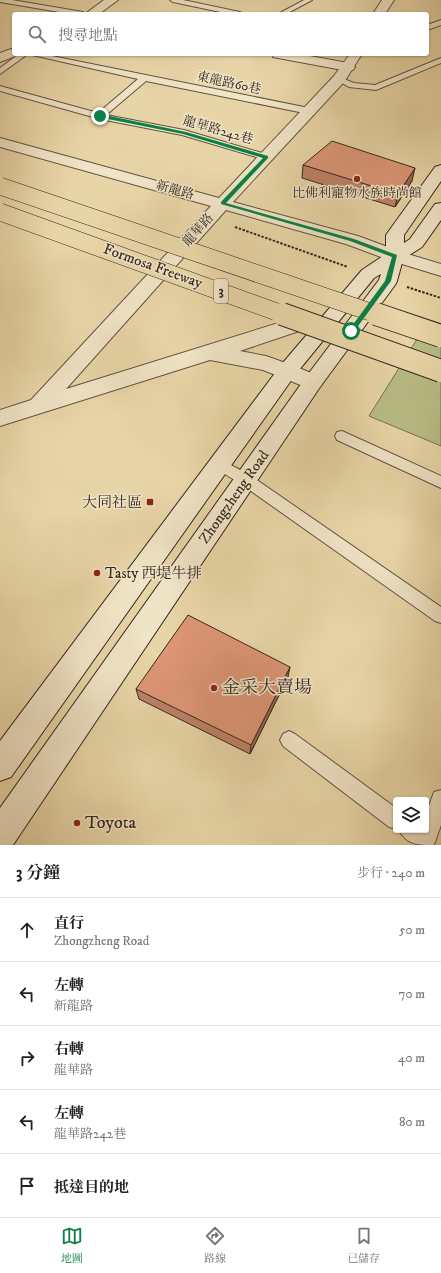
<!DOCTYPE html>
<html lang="zh-TW">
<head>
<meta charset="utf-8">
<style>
	:root { --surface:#fff; --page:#f2f2f2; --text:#202124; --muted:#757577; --line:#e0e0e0; --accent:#0b8043 }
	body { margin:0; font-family:"IM FELL DW Pica","Noto Serif TC",serif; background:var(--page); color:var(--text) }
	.controls { position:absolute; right:12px; bottom:12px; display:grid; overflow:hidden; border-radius:4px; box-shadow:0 1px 3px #0004 }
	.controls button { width:36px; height:36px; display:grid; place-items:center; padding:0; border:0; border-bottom:1px solid var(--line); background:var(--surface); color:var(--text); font:20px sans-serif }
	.stop { position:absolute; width:12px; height:12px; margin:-9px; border:3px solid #0b8043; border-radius:50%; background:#fff }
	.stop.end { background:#0b8043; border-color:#fff; box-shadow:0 1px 4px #0008 }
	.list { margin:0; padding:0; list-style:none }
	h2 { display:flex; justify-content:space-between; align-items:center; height:52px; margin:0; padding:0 16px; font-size:17px }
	h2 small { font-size:13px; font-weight:400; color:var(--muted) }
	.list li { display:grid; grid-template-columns:26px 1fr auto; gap:12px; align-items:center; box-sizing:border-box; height:64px; padding:0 16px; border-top:1px solid var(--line) }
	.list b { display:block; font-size:15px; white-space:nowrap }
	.list p { margin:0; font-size:13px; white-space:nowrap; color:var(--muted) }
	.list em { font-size:13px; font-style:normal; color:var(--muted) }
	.icon { flex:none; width:22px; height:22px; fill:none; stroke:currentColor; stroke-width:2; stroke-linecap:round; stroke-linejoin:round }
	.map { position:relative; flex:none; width:441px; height:845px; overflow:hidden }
	.search { position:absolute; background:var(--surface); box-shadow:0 1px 3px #0004; left:12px; right:12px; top:12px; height:44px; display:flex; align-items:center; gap:10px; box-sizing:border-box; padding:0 14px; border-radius:4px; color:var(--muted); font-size:15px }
	.sheet { height:372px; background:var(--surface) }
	nav { display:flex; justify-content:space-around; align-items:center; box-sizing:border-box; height:56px; border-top:1px solid var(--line); background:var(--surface); font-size:11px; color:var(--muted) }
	nav a { display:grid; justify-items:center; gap:2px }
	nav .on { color:var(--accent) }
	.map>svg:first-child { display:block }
</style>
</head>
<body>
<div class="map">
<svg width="441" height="845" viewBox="0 0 441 845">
	<rect width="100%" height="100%" fill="#e8d5a7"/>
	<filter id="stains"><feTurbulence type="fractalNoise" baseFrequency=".005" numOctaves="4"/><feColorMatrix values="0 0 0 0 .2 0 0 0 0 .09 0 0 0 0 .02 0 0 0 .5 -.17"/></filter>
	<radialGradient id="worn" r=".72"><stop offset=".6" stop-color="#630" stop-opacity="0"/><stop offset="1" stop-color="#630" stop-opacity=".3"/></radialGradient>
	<path fill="#b8bd86" stroke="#767254" d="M429,320L441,324V446L369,416Z"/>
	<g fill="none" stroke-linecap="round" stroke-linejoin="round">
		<g stroke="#615343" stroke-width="2">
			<path id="service" d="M0,0H12L83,12L86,14H71L0,2Z
				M170,0H183L240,12L243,14H230L173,2Z
				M304,0H312L286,14H278Z
				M441,20V25L427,30V25Z
				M19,54H42L309,108L313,111L309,114L146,81L106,115L184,130L269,155L271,157L266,160L182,135L100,119L0,91V86L98,113L138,79L28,54L0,74V68Z
				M441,58V63L376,90L349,87L335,79L339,77L354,83L375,85Z
				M342,431L441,476V488L337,440L335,436L337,432Z
				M220,459L251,476L441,607V623L435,621L241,484L215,468L213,464L215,460Z
				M289,731L295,734L396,808V829L389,827L283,746L280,740L283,734Z
				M441,790V825L434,845C418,845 407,845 399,830H426V814L434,792Z"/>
		</g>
		<g stroke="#615343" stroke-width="2">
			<path id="minor" d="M104,0H118L99,14H85Z
				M14,48V54L18,55L0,62V53Z
				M272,54H299L348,63L353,64L355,67L353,70L348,71L278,58L273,57Z"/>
		</g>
		<g stroke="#615343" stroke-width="2">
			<path id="tertiary" d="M382,0H394L385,14H373Z
				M350,54H362L344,82L233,202L358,236L401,252L441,264V276L389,260L346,244L226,210L66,389L304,315L323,318L326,323L323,328L316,330L305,329L240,351L266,356L297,367L320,377L323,382L320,387L313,390L263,370L210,360L0,426V410L31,400L211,206L0,147V138L219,198L334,76Z"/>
		</g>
		<g stroke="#342822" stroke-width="2">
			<path id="secondary" d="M441,165V181L404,235V243L410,239L435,204L441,203V220L422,247L403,259L397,281L395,285L320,387L13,845H0V808L306,377L379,280L381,274L374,278L295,375L11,777L0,781V741L281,365L362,270L386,254V235L435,167Z"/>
		</g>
		<path stroke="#342822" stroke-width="2" stroke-dasharray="2.5 1.5" stroke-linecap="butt" d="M235,227L348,267
			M407,287L441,298"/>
		<use href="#service" fill="#f0e4c6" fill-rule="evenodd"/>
		<use href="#minor" fill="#f0e4c6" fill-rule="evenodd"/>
		<use href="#tertiary" fill="#f0e4c6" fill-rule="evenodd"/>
		<use href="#secondary" fill="#f0e4c6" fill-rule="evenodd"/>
		<g stroke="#342822" stroke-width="18" stroke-linecap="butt">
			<path id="motorway-bridge-far1" d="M0,186L379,315
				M0,212L285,315"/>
		</g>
		<g stroke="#342822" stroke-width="24" stroke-linecap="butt">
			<path id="motorway-bridge" d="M282,314L441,371
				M376,314L441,336"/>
		</g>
		<use href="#motorway-bridge-far1" stroke="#e8d5a7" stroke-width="17"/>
		<use href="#motorway-bridge" stroke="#e8d5a7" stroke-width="22"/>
	</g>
	<path fill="#bd8065" stroke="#342822" d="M303,165L412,181L395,207L302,178Z
		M288,677L250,754L139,699L136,689Z"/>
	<path fill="#9a6852" stroke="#342822" d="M415,168L412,181L395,207L398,194Z
		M290,667L288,677L250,754L251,745Z"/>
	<path fill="#dc9575" stroke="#342822" d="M332,141L415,168L398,194L303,165Z
		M188,615L290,667L251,745L136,689Z"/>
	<path fill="#0b8043" d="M100,114L186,132L268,156V158L226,203L354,239L397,255L391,281L353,333H349V330L385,281L392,257L350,241L221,204V202L263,158L183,134L98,117Z"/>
	<g fill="#8f2418" stroke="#f0e4c6" stroke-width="1.5">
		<circle cx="357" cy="179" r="4"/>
		<rect x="146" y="498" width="8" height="8" rx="2"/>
		<circle cx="97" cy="573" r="4"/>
		<circle cx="214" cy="688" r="4"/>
		<circle cx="77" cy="823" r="4"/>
	</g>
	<g text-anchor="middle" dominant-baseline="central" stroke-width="3" stroke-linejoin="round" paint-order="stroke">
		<g font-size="13" fill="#342822" stroke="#f0e4c6">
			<text transform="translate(229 83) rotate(12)">東龍路60巷</text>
			<text transform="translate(218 130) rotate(16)">龍華路242巷</text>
			<text transform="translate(175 190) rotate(15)">新龍路</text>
			<text transform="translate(198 230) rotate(-48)">龍華路</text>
		</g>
		<g font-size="13" fill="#342822" stroke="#f0e4c6">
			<text x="357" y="193">比佛利寵物水族時尚館</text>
		</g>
		<rect fill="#f0e4c6" stroke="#6c6053" stroke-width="1" x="214" y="279" width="14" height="24" rx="3"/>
		<g font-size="14" font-weight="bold" fill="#342822">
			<text x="221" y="291">3</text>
		</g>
		<g font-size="15" fill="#342822" stroke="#f0e4c6">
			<text transform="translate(153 266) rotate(20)">Formosa Freeway</text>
			<text transform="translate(234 497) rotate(-55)">Zhongzheng Road</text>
		</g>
		<g font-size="15" fill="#342822" stroke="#f0e4c6" text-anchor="end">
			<text x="142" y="502">大同社區</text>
			<text x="105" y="573" text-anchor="start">Tasty 西堤牛排</text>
		</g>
		<g font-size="18" fill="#342822" stroke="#f0e4c6" text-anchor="start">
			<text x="222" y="688">金采大賣場</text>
			<text x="85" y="823">Toyota</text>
		</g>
	</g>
	<rect width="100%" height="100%" filter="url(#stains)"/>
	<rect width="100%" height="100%" fill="url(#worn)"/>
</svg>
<div class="controls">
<button><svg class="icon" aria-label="layers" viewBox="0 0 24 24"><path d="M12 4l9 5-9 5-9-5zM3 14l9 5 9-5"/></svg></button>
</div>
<div class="stop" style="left:351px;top:331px"></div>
<div class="stop end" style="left:100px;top:116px"></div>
<div class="search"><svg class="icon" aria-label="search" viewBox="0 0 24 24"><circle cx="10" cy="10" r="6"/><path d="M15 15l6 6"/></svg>搜尋地點</div>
</div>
<section class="sheet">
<h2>3 分鐘<small>步行 · 240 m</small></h2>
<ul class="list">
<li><svg class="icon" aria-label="ahead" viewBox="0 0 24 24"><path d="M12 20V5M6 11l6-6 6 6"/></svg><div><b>直行</b><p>Zhongzheng Road</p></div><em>50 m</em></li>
<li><svg class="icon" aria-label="left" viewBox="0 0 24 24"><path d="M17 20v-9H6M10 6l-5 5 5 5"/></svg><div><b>左轉</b><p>新龍路</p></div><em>70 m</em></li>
<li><svg class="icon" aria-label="right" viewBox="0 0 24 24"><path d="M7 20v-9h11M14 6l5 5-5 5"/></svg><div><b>右轉</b><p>龍華路</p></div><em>40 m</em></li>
<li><svg class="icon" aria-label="left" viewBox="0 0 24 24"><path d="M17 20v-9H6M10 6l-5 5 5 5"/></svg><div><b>左轉</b><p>龍華路242巷</p></div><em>80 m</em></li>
<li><svg class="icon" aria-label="arrive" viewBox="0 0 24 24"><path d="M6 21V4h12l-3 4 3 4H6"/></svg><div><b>抵達目的地</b></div></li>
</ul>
</section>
<nav>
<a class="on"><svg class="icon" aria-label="map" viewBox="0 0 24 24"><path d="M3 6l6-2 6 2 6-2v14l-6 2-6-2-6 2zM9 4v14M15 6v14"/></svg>地圖</a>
<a><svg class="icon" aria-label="directions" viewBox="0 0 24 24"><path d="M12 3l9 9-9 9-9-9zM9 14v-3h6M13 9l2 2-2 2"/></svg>路線</a>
<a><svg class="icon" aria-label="saved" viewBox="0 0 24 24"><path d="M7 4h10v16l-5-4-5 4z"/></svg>已儲存</a>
</nav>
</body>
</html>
